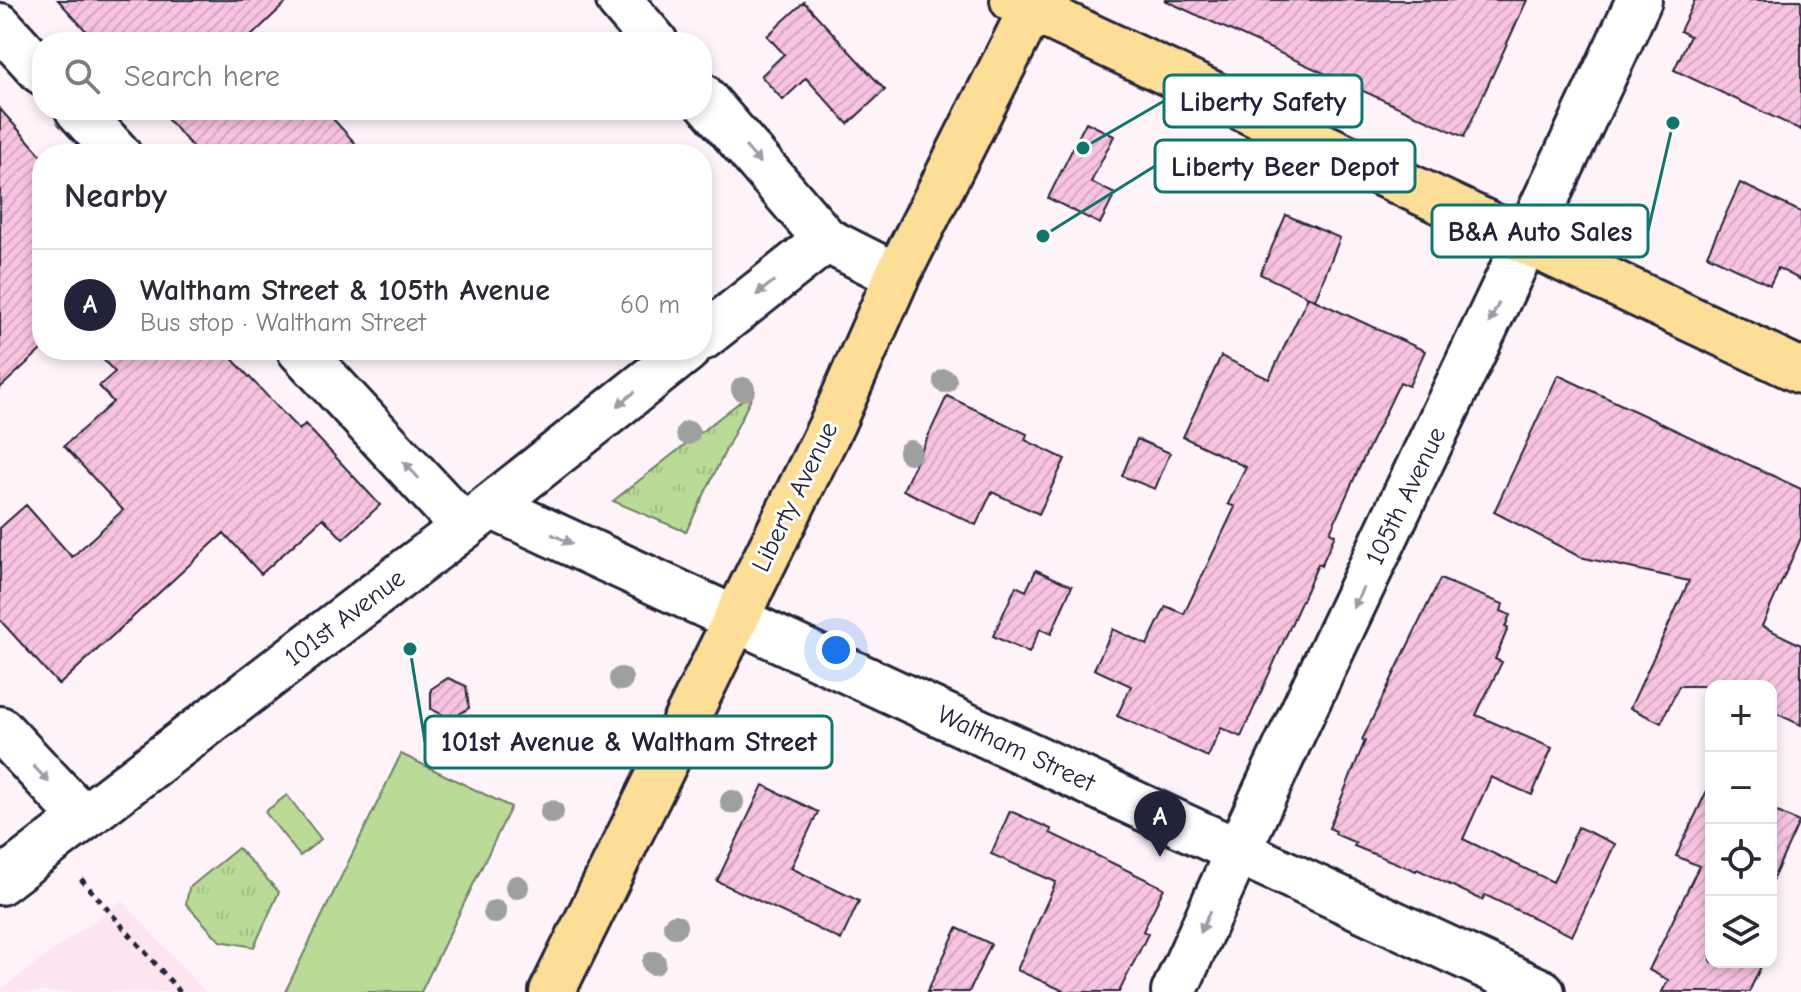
<!DOCTYPE html>
<html lang="en">
<head>
<meta charset="utf-8">
<style>
	:root { --surface:#fff; --page:#f7f7f7; --text:#2b2b33; --muted:#7c7c81; --line:#e1e1e2; --accent:#22223b }
	body { margin:0; font-family:"Comic Neue",sans-serif; background:var(--page); color:var(--text) }
	.controls { position:absolute; right:24px; bottom:24px; display:grid; overflow:hidden; border-radius:16px; box-shadow:0 4px 12px #0003 }
	.controls button { width:72px; height:72px; display:grid; place-items:center; padding:0; border:0; border-bottom:2px solid var(--line); background:var(--surface); color:var(--text); font:40px sans-serif }
	.you { position:absolute; left:836px; top:650px; width:28px; height:28px; margin:-20px; border:6px solid #fff; border-radius:50%; background:#1a73e8; box-shadow:0 0 0 12px #1a73e833 }
	.badge { display:grid; place-items:center; width:52px; height:52px; border-radius:50%; background:var(--accent); color:#fff; font-size:26px; font-weight:700 }
	.pin { position:absolute; translate:-50% -66px; filter:drop-shadow(0 2px 4px #0008) }
	.pin::after { content:''; position:absolute; top:42px; width:28px; height:24px; background:inherit; clip-path:polygon(0 0,100% 0,50% 100%) }
	.list { margin:0; padding:0; list-style:none }
	h2 { display:flex; justify-content:space-between; align-items:center; height:104px; margin:0; padding:0 32px; font-size:34px }
	h2 small { font-size:26px; font-weight:400; color:var(--muted) }
	.list li { display:grid; grid-template-columns:52px 1fr auto; gap:24px; align-items:center; box-sizing:border-box; height:112px; padding:0 32px; border-top:2px solid var(--line) }
	.list b { display:block; font-size:30px; white-space:nowrap }
	.list p { margin:0; font-size:26px; white-space:nowrap; color:var(--muted) }
	.list em { font-size:26px; font-style:normal; color:var(--muted) }
	.icon { flex:none; width:44px; height:44px; fill:none; stroke:currentColor; stroke-width:2; stroke-linecap:round; stroke-linejoin:round }
	.map { position:relative; flex:none; width:1801px; height:992px; overflow:hidden }
	.search { position:absolute; background:var(--surface); box-shadow:0 4px 12px #0003; left:32px; top:32px; width:680px; height:88px; display:flex; align-items:center; gap:20px; box-sizing:border-box; padding:0 28px; border-radius:32px; color:var(--muted); font-size:30px }
	.panel { position:absolute; background:var(--surface); box-shadow:0 4px 12px #0003; left:32px; top:144px; width:680px; height:216px; border-radius:32px }
	.map>svg:first-child { display:block }
</style>
</head>
<body>
<div class="map">
<svg width="1801" height="992" viewBox="0 0 1801 992">
	<defs>
		<pattern id="park-tufts" width="24" height="20" patternUnits="userSpaceOnUse" patternTransform="scale(2)"><rect width="24" height="20" fill="#b9db95"/><path d="M3 7l-1-3M5 7V3M7 7l1-3M15 17l-1-3M17 17v-4M19 17l1-3" fill="none" stroke="#9fbc81"/></pattern>
		<pattern id="building-hatch" width="6" height="6" patternUnits="userSpaceOnUse" patternTransform="scale(2)"><rect width="6" height="6" fill="#f8c3df"/><path d="M-1 1l2-2M0 6l6-6M5 7l2-2" fill="none" stroke="#d4a7c0"/></pattern>
	</defs>
	<rect width="100%" height="100%" fill="#fef3f9"/>
	<filter id="ink" filterUnits="userSpaceOnUse"><feTurbulence type="fractalNoise" baseFrequency=".0125" numOctaves="2"/><feDisplacementMap in="SourceGraphic" scale="16" xChannelSelector="R" yChannelSelector="G"/><feConvolveMatrix kernelMatrix="1 2 1 2 8 2 1 2 1" color-interpolation-filters="sRGB"/></filter>
	<g filter="url(#ink)">
		<path fill="#fce5f1" d="M122,900L205,992H0V990Z"/>
		<path fill="url(#park-tufts)" stroke="#6e7e68" stroke-width="2" d="M755,390L686,532L613,501Z
			M238,848L279,892L254,947L220,941L186,904L189,888Z"/>
		<path fill="#b9db95" stroke="#6e7e68" stroke-width="2" d="M401,754L511,807L421,992H285Z
			M287,795L321,839L300,856L265,812Z"/>
		<path fill="url(#building-hatch)" stroke="#22223b" stroke-width="2" d="M58,0H289L245,42H96Z
			M1164,0H1527L1464,137Z
			M1695,0H1801V130L1674,70L1690,36L1680,31Z
			M804,2L885,90L848,124L806,78L783,100L761,76L784,54L767,36Z
			M0,109L42,156V349L0,388Z
			M159,110H325L365,154H199Z
			M1086,122L1114,136L1091,182L1115,194L1100,224L1048,198Z
			M1740,183L1801,212V280L1778,268L1770,285L1707,255Z
			M1286,215L1340,238L1315,300L1260,274Z
			M1308,297L1425,351L1409,386L1400,382L1359,468L1330,532L1335,535L1321,566L1318,564L1241,737L1221,728L1208,757L1117,716L1131,686L1094,669L1113,629L1147,645L1166,606L1184,614L1235,507L1228,504L1246,467L1183,437L1221,356L1269,379Z
			M94,350H224L299,430L305,424L380,505L343,539L323,518L261,574L224,533L59,685L0,620V528L26,505L72,557L123,510L64,446L113,402L99,386L115,372Z
			M1558,375L1801,489V538L1762,626L1801,645V725L1771,711V686L1711,684V686H1679L1661,723L1630,708L1689,581L1580,557L1494,512Z
			M947,396L1027,434L1025,440L1065,459L1039,514L992,492L976,525L903,490Z
			M1137,439L1170,453L1155,489L1122,476Z
			M1036,570L1072,586L1051,634L1040,629L1029,653L993,636L1016,586L1026,591Z
			M1440,579L1503,604L1501,611L1510,615L1505,627L1508,628L1495,659L1502,662L1476,715L1552,748L1532,795L1491,777L1463,839L1553,882L1578,827L1615,844L1572,936L1485,895L1482,900L1417,869L1416,871L1354,846L1356,843L1335,834L1336,831L1329,828L1365,741L1362,740Z
			M448,678L466,686L469,708L451,719L431,709V689Z
			M1711,782V962H1763L1749,992H1662L1668,980L1649,970L1699,866L1676,856Z
			M763,785L818,812L791,868L859,901L841,940L717,881Z
			M1771,809L1799,822L1771,883Z
			M1010,811L1051,829L1050,833L1164,888L1143,931L1148,934L1119,992H1066L1017,970L1056,882L991,854Z
			M957,928L991,944L969,992H927Z"/>
		<g fill="none" stroke-linecap="round" stroke-linejoin="round">
			<g stroke="#22223b" stroke-width="50">
				<path id="minor" d="M619,0L655,42
					M0,26L42,72
					M702,96L826,240L897,276
					M78,110L118,154
					M702,338L826,240
					M300,350L464,527
					M491,506L1542,992
					M0,729L83,818
					M0,882L464,527L687,350
					M1174,992C1323,659 1486,332 1639,0"/>
			</g>
			<g stroke="#22223b" stroke-width="50">
				<path id="major" d="M1013,0L1801,371
					M552,992L833,422L897,276L1036,0"/>
			</g>
			<path stroke="#22223b" stroke-width="5" stroke-dasharray="6 6" stroke-linecap="butt" d="M81,879L180,992"/>
			<use href="#minor" stroke="#fff" stroke-width="44"/>
			<use href="#major" stroke="#fcde96" stroke-width="44"/>
		</g>
		<g fill="#9e9f9f">
			<circle cx="945" cy="381" r="12"/>
			<circle cx="743" cy="389" r="12"/>
			<circle cx="688" cy="433" r="12"/>
			<circle cx="910" cy="452" r="12"/>
			<circle cx="621" cy="679" r="12"/>
			<circle cx="732" cy="802" r="12"/>
			<circle cx="552" cy="812" r="12"/>
			<circle cx="517" cy="887" r="12"/>
			<circle cx="495" cy="912" r="12"/>
			<circle cx="675" cy="926" r="12"/>
			<circle cx="654" cy="963" r="12"/>
		</g>
		<defs><path id="oneway-solid" d="M-6-.8H1V-3.2L6.5 0L1 3.2V.8H-6Z" transform="scale(2)"/></defs>
		<g fill="#9c9ca7">
			<use href="#oneway-solid" transform="translate(753 155) rotate(49)"/>
			<use href="#oneway-solid" transform="translate(765 288) rotate(141)"/>
			<use href="#oneway-solid" transform="translate(1494 313) rotate(116)"/>
			<use href="#oneway-solid" transform="translate(626 399) rotate(141)"/>
			<use href="#oneway-solid" transform="translate(411 470) rotate(-133)"/>
			<use href="#oneway-solid" transform="translate(562 539) rotate(25)"/>
			<use href="#oneway-solid" transform="translate(1358 598) rotate(116)"/>
			<use href="#oneway-solid" transform="translate(41 774) rotate(47)"/>
			<use href="#oneway-solid" transform="translate(1205 922) rotate(114)"/>
		</g>
	</g>
	<g text-anchor="middle" dominant-baseline="central" stroke-width="6" stroke-linejoin="round" paint-order="stroke">
		<g font-size="26" fill="#22223b" stroke="#fff">
			<text transform="translate(1406 496) rotate(-64)">105th Avenue</text>
			<text transform="translate(795 497) rotate(-64)">Liberty Avenue</text>
			<text transform="translate(345 618) rotate(-37)">101st Avenue</text>
			<text transform="translate(1016 749) rotate(25)">Waltham Street</text>
		</g>
	</g>
	<path fill="none" stroke="#0f766e" stroke-width="3" d="M1083 148L1164 101M1043 236L1155 166M1673 123L1648 231M410 649L425 742"/>
	<g fill="#0f766e" stroke="#fff" stroke-width="3">
		<circle cx="1083" cy="148" r="8"/>
		<circle cx="1043" cy="236" r="8"/>
		<circle cx="1673" cy="123" r="8"/>
		<circle cx="410" cy="649" r="8"/>
	</g>
	<g fill="#fff" stroke="#0f766e" stroke-width="3">
		<rect x="1164" y="75" width="198" height="52" rx="8"/>
		<rect x="1155" y="140" width="260" height="52" rx="8"/>
		<rect x="1432" y="205" width="216" height="52" rx="8"/>
		<rect x="425" y="716" width="407" height="52" rx="8"/>
	</g>
	<g font-size="28" text-anchor="middle" font-weight="bold" fill="#22223b">
		<text x="1263" y="111">Liberty Safety</text>
		<text x="1285" y="176">Liberty Beer Depot</text>
		<text x="1540" y="241">B&amp;A Auto Sales</text>
		<text x="629" y="751">101st Avenue &amp; Waltham Street</text>
	</g>
</svg>
<div class="controls">
<button>+</button>
<button>−</button>
<button><svg class="icon" aria-label="locate" viewBox="0 0 24 24"><circle cx="12" cy="12" r="6"/><path d="M12 2v4M12 18v4M2 12h4M18 12h4"/></svg></button>
<button><svg class="icon" aria-label="layers" viewBox="0 0 24 24"><path d="M12 4l9 5-9 5-9-5zM3 14l9 5 9-5"/></svg></button>
</div>
<div class="you"></div>
<div class="pin badge" style="left:1160px;top:857px">A</div>
<div class="search"><svg class="icon" aria-label="search" viewBox="0 0 24 24"><circle cx="10" cy="10" r="6"/><path d="M15 15l6 6"/></svg>Search here</div>
<section class="panel">
<h2>Nearby<small></small></h2>
<ul class="list">
<li><span class="badge">A</span><div><b>Waltham Street &amp; 105th Avenue</b><p>Bus stop · Waltham Street</p></div><em>60 m</em></li>
</ul>
</section>
</div>
</body>
</html>
